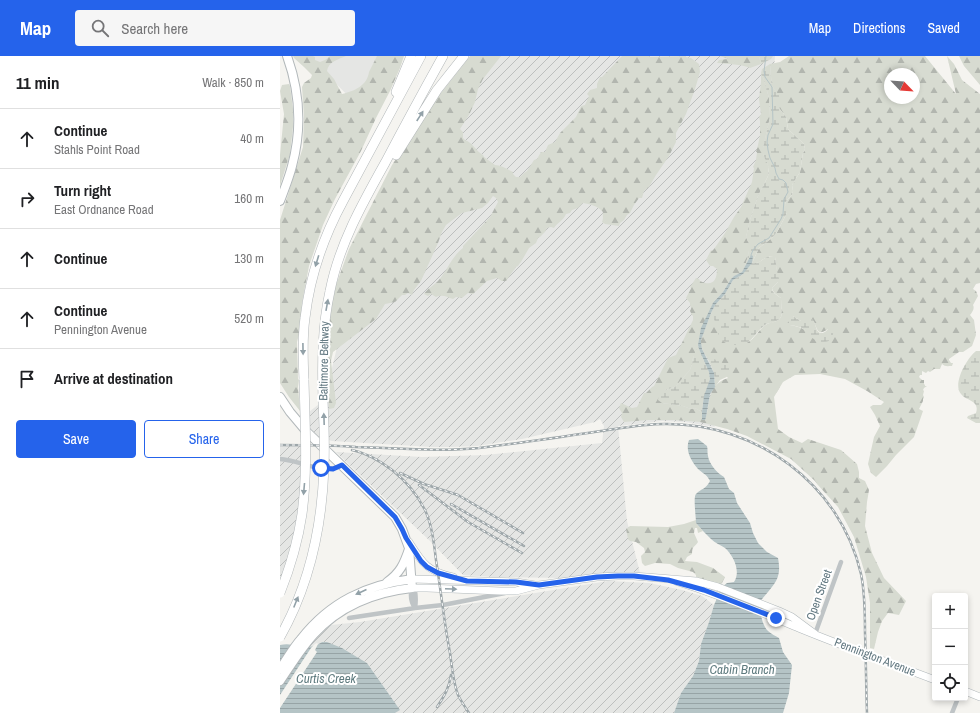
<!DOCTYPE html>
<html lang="en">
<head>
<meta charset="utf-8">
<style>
	:root { --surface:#fff; --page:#f6f6f6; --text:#202124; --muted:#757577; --line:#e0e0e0; --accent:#2563eb }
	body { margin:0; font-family:"Archivo Narrow",sans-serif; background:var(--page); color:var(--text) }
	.controls { position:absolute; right:12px; bottom:12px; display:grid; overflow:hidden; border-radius:4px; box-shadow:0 2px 6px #0003 }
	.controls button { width:36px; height:36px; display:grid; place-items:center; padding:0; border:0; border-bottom:1px solid var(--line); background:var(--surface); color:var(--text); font:20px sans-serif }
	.compass { position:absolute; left:604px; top:12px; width:36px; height:36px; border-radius:50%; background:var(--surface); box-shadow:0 2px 6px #0003; rotate:115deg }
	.stop { position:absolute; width:12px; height:12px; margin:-9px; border:3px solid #2563eb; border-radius:50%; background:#fff }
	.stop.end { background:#2563eb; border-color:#fff; box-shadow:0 1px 4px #0008 }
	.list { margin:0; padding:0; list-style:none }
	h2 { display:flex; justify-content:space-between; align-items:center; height:52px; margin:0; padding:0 16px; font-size:17px }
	h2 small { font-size:13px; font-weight:400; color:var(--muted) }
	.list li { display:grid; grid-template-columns:26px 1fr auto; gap:12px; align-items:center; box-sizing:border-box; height:60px; padding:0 16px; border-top:1px solid var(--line) }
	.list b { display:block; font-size:15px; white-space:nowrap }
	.list p { margin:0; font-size:13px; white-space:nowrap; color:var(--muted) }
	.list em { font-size:13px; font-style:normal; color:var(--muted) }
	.actions { display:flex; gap:8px; padding:12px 16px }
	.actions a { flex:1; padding:9px 0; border:1px solid var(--accent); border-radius:4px; text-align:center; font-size:14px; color:var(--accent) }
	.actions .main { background:var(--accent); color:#fff }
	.icon { flex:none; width:22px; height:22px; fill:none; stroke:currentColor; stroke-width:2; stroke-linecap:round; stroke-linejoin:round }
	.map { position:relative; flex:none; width:700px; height:657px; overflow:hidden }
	header { display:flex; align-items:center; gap:24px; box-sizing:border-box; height:56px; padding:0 20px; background:var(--accent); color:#fff }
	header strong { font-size:19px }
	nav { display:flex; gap:22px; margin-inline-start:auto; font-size:14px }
	.search { width:280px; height:36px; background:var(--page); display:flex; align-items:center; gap:10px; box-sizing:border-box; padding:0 14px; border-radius:4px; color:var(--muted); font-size:15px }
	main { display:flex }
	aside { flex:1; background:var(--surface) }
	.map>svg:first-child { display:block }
</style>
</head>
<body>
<header>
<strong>Map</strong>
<div class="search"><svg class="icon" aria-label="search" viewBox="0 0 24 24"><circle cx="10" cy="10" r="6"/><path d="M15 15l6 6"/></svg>Search here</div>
<nav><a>Map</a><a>Directions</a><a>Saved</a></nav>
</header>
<main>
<aside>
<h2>11 min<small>Walk · 850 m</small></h2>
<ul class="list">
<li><svg class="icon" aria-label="ahead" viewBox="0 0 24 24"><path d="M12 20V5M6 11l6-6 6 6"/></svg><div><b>Continue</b><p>Stahls Point Road</p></div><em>40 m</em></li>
<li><svg class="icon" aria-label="right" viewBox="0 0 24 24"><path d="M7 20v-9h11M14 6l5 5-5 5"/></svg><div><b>Turn right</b><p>East Ordnance Road</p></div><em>160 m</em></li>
<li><svg class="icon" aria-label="ahead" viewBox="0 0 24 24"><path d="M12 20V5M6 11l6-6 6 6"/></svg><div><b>Continue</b></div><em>130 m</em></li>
<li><svg class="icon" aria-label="ahead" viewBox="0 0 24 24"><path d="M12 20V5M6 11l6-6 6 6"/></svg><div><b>Continue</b><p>Pennington Avenue</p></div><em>520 m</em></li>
<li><svg class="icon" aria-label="arrive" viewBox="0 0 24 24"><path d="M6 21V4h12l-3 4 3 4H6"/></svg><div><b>Arrive at destination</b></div></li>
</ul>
<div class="actions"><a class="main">Save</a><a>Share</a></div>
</aside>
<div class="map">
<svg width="700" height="657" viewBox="0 0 700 657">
	<defs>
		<pattern id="industrial-furrows" width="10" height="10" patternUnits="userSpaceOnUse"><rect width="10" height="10" fill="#e5e6e4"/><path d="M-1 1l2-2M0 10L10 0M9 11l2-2" fill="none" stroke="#bdbfbe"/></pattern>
		<pattern id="forest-firs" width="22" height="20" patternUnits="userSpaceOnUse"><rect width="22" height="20" fill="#d7dbd1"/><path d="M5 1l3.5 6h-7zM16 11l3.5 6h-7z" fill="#b2b6af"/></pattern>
		<pattern id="wetland-marsh" width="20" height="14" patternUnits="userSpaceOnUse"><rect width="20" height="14" fill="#d7dbd1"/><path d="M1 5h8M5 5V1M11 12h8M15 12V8" fill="none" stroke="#b2b6af"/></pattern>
		<pattern id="water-rules" width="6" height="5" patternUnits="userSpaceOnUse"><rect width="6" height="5" fill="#b5c4c6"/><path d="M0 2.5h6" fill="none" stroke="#97a4a6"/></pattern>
	</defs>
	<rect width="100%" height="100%" fill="#f5f4f0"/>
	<path fill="#e5e6e4" d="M32,0H101L78,50L33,4Z"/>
	<path fill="url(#industrial-furrows)" d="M210,0H495L480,183L434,323L430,363L435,371L405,366L382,365L338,370L347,465L360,517L340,516L288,522L214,521L183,519L149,484L56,396L142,401L205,399L322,387L324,370L320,363L315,366L242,383L197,390L171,391H152L52,385L39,381L21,362L51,339V316L61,275Z
		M0,389H23L24,433L0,537Z
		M328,525L369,527L402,534L422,540L434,549L429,566L421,588L419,605L413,620L401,637L394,657H115L119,653L87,607L62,592L42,586L38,589L29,591L38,580L51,569L80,566L135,557Z"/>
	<path fill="url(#forest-firs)" fill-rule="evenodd" d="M13,0H33L35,1V4L40,6L45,4L50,0H66C59,3 48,6 47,15L54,23L62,38C74,35 87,30 89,16L97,0H124L120,12L110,35L96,62L81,95L55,143L43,169L29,210L22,247L20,274L17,286L18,323L19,324L18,331L20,355L9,341L0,327V164L23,91L24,60L22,31L24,27L31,22L32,19L24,11L14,2Z
		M190,0H221L203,23L198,33L195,46L189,59L180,73L183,76V82L185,84C193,87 196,95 203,99L204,101L215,109C221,109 227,113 233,116V118L236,121H240L244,117L247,115L254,104L257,103L261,96H265L268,89L275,86L280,77L296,61L301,50L305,49L309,40L307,38L310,34L317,32V28L320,21H322L342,0H369L370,1L406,0V1L411,2L419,8L420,16L415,33L406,58L396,77V86L389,100L376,119L369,131L364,135L362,142H359L354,149L350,157L347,159L344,164L340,167L339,170L325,168L322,166C324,161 322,160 323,156C318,150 310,148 303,147L298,152L292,154L290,157L286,158C284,164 277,167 274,172L271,171L267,172L265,176C262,178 261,181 258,182L256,187L249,192L241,206L240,207L238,210L236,211L226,225H222L217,222L207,225L193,238L188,237L182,242L176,241L173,243C167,241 162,238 156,241L151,238L148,240L144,238C148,232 153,230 158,225C167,215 172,200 183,192V190L210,161L218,146L216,142L213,140L208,147L202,152L182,157L166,169L162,176L158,187L141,225L134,234L132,239L128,237L125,239H122L115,246L105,248L96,263L53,296L51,305L56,347L54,352L49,353L48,317L47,315L48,304L47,297L49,252L56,229L69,193L112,109L153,47Z
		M440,0H479L481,8L470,12C462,8 447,8 437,7L439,4L448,3Z
		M509,0H645L676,38L667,0L674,8L682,24L700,38V227L696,228L693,233L696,235L698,240L693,249C695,253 692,256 690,259L694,264L696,279L692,290L683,296H679L669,303V304L671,307H673L672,310C668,310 665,311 662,308L660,313H654L650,316L648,315L646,317L642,315V319H640L639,321L642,324H644V328L645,329V330H647L644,332L643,334L644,335L643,339L644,341L643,343V345L639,353L643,355L634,381L616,399L607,410L596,421L591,417L588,408L594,381L600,370L595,359L590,351L593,349H601L604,346L587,335L565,323L540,318L515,319L503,326L494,341L498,373L509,381L522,387L528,383L561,394L577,408L579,416V422L585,425L589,434L587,446L585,470L592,497L604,522L626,545L619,559L608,557L602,565L598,576L594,593L590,592V547L586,521L574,481L558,451L537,428L535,425L511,403L467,380L447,373L420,366L394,364H368L344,366L341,361L342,357L339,352L341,347L352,352L357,351L364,337H366L372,331L374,330L388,302L396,299L413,264V260L411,258V257L410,255L411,252L410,249V247L406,242L411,232L410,231L416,222L419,223L420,225C432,231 437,225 437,213L433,210H430L426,204L431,194L432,195L434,193L445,177L454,161L461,151L472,126L474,112L473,111L476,104L477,96H476L478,89L480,79V65L479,61L481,58L479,43L481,26V17L484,24L489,42L490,61L483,92V98L489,111L488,120L478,140L470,164L466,181L469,188V195L465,211L462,216L454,220L451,223L443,236L433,247L418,289L419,293H417L413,302L412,308L410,314L395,331L385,334L382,347L403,350L411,353L415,352L422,356V364H424C427,360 427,356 428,352C430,337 433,327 448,322L431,304L429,305C425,298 420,292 421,284L431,257L434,261L437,270L466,287C469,285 472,284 474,281C478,277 481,271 487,268C492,266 498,266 501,261C502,259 501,246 501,242C497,239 493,237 492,232L498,226L495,201C493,201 490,200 488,201C481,203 481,208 472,207L479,192L493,181L497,176L507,157L505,148L507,144L512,139L513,135L512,129L520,116L523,97L525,93L524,88L508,73L506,61L499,52L498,39L492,30L491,21L490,8L500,6ZM610,18H634V42H610ZM513,260L521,265L534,266C538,275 538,280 548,273L540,285C530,277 524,271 510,269Z
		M679,0H700V29L684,10Z
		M9,28L10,30L13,53V71L10,98L0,130V99L4,58L0,35L2,29Z
		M416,464V467L423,475L418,477L417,472H415L414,477L418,486C414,492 412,490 412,498L407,501L405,505L417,506L433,512L445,521L441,529L416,522V519L413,516L398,512L390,508L375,507L365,510L362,507L361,500L365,496L364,492L356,486L350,485L348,483L346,473L350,470L388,471L404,468Z"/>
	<path fill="url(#wetland-marsh)" d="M479,0H493L491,3L481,8Z
		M490,8L491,21L492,30L499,39V52L506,61L508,73L524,88L525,93L523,97L520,116L512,129L513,135L512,139L507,144L505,148L507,152V157L497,176L493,181L479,192L472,207C479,208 481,204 487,201C489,201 492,200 494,200L495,201L497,215L499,223L498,226L492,232C492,237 497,239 501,242C501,246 502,259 501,261C498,267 489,266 485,269C474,277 471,291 455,289C450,288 446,288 443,285C436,280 437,265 431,257L435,249L445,238L453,224L463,218L471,199L465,211L469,195V188L466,181L470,164L478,140L488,120L489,112L483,98V92L490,61L489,42L484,24L481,17L482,13Z
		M513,260L521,265C523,264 528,262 530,262C537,263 534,276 541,277C547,277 546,271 553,275C554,283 549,287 541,286C536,285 531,281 526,278H525L526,275C522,271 516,270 510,269L508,265L509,261Z
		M417,293H419L429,316L430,323L423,347L422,356L415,352L411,353L403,350L382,347L378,344L379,336L395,331L410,314L412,308L414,298Z
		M696,295H700V367H696L687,362L688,360L696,357C700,344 686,345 681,338C672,328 687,302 696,295Z
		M434,303C442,307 454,310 451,319L440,324L435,331L434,317L429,305L431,304Z"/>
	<path fill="url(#water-rules)" d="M471,199L473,200L472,207L463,218L453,224L445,238L435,249L431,257L421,284V287L422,293L434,317L435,331L430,338L426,361L425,364H422V356L424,340L430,323L429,316L419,293L418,289L421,272L433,247L443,236L451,223L454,220L462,216Z
		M418,383L427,390C428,393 427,397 428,400C429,408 437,417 444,421L449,433L454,437L457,447L470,467L473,477L478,487L487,496L498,502C501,518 498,524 488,536C486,538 484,541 482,543C478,551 482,570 488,575C491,578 496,580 499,582L503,596L512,609L509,637L503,657H394L401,637L413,620L419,605L421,588L429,566L434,549L442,531L447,527L454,526C461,516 454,500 445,492C441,489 435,487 431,483C426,478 421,473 416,467C416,461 413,441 416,438C422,432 425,434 430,425C426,417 423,418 418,413C411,405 405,394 409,384Z
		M42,586H47L62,592L87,607L120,654L115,657H0V589C15,585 27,597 42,586Z"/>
	<path fill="#f5f4f0" d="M37,587L38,588L35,594L37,596L0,652V639L31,592L35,588Z"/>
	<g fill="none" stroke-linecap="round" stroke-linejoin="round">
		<path stroke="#b5c4c6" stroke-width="1" d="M471,199L473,194L478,188L489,182L501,163L503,158L504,143L508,136L506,127L503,124L499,123L496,117L495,112L490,102L488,94L487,86L488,79L493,68L492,31L485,21L484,15L486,0"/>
		<g stroke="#b1b8bb" stroke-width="8">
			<path id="secondary" d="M129,486C143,508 147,515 173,521
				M132,523L236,526L255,529
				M398,526C440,539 480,556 521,573C565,591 610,607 655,624
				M132,532H147L220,535H236L259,529L317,521L338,520H354L416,525L438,531L499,555L512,561L535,578
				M685,635L700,641"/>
		</g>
		<g stroke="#b2b8ba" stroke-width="10">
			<path id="primary" d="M0,145C4,134 9,122 12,110C22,73 20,36 7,0
				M0,341L10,356L26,375L115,461L122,473L129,492L132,532C95,536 60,550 34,578C21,592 11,609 0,625
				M107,526C120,517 124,508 129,493
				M0,613C7,603 13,592 21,583C50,546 86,529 132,523"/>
		</g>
		<g stroke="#b2b7b9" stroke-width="10">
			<path id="highway" d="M116,36L131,0
				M116,99L157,34L184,0
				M24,324C23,303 22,282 25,262C30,219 43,182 63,145L141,0
				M43,344C42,307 42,271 50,235C59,189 82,148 105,107C124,71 143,36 163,0"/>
		</g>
		<path stroke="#bfc4c6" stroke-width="4.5" d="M0,403C21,404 42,420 62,409
			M132,532C130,539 131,546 135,552
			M133,534L135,535C136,541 136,546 135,552
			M69,562L135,552L163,549L225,537
			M535,578L561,506
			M672,657L678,642"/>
		<use href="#secondary" stroke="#fff" stroke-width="7"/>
		<use href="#primary" stroke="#fff" stroke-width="8"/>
		<use href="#highway" stroke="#fff" stroke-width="9"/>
		<g stroke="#9ea7aa" stroke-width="2.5">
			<path id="rail" d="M0,389C25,389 50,389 76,391C117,392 158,396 199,392C240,387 281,381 321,375C342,372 363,368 385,368C476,367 560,427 581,518C585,537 585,558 585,577C586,604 586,630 587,657
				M72,394C87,397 100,405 112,414C126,425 137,438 145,454C152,469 154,487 156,504C161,535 164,566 170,597C172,611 173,626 178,639C181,645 185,651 189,657
				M120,417L144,428L178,439L243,477
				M139,429L188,466L242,497
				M171,448L244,490
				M157,651C165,639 169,632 171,619"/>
		</g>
		<use href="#rail" stroke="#fff" stroke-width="1" stroke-dasharray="3" stroke-linecap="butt"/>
		<g stroke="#b2b7b9" stroke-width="10" stroke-linecap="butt">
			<path id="highway-bridge" d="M0,537C10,512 18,485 22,458C28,413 25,368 24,324
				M0,581C29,530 42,470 44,411C45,389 44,366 43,344"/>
		</g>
		<use href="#highway-bridge" stroke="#fff" stroke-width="9"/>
	</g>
	<defs><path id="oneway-solid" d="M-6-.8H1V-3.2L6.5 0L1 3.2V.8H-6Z"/></defs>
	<g fill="#92a1a8">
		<use href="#oneway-solid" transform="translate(140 60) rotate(-57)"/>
		<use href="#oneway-solid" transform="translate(37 205) rotate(107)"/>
		<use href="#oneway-solid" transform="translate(47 249) rotate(-80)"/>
		<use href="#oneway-solid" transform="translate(23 293) rotate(89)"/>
		<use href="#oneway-solid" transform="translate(44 363) rotate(-92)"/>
		<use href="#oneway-solid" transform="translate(24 433) rotate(95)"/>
		<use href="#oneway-solid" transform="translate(171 533) rotate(3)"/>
		<use href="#oneway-solid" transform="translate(81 536) rotate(156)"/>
		<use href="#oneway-solid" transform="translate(16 546) rotate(-68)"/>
	</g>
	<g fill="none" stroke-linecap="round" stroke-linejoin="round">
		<path stroke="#2563eb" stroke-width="5" d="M41,412L53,413L62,409L115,461L122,473L126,482L141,505L147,511L158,517L187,525L236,526L259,529L317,521L338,520H354L388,524L424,534L496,562"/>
	</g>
	<g text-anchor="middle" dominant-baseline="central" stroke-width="4" stroke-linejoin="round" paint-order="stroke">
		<g font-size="12" fill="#637982" stroke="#fff">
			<text transform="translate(44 305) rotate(-89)">Baltimore Beltway</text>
			<text transform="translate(539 539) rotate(-70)">Open Street</text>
			<text transform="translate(595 601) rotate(21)">Pennington Avenue</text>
		</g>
		<g font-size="13" font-style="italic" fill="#5f7b7f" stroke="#fff">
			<text x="462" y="613">Cabin Branch</text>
			<text x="46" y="622">Curtis Creek</text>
		</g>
	</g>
</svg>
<div class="controls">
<button>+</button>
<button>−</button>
<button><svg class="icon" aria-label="locate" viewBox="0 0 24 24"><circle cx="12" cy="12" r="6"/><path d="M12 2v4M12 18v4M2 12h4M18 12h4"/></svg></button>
</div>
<svg class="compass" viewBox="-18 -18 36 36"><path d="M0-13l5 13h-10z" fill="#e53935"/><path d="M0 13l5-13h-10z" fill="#757577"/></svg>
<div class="stop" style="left:41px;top:412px"></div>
<div class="stop end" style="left:496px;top:562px"></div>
</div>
</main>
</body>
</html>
